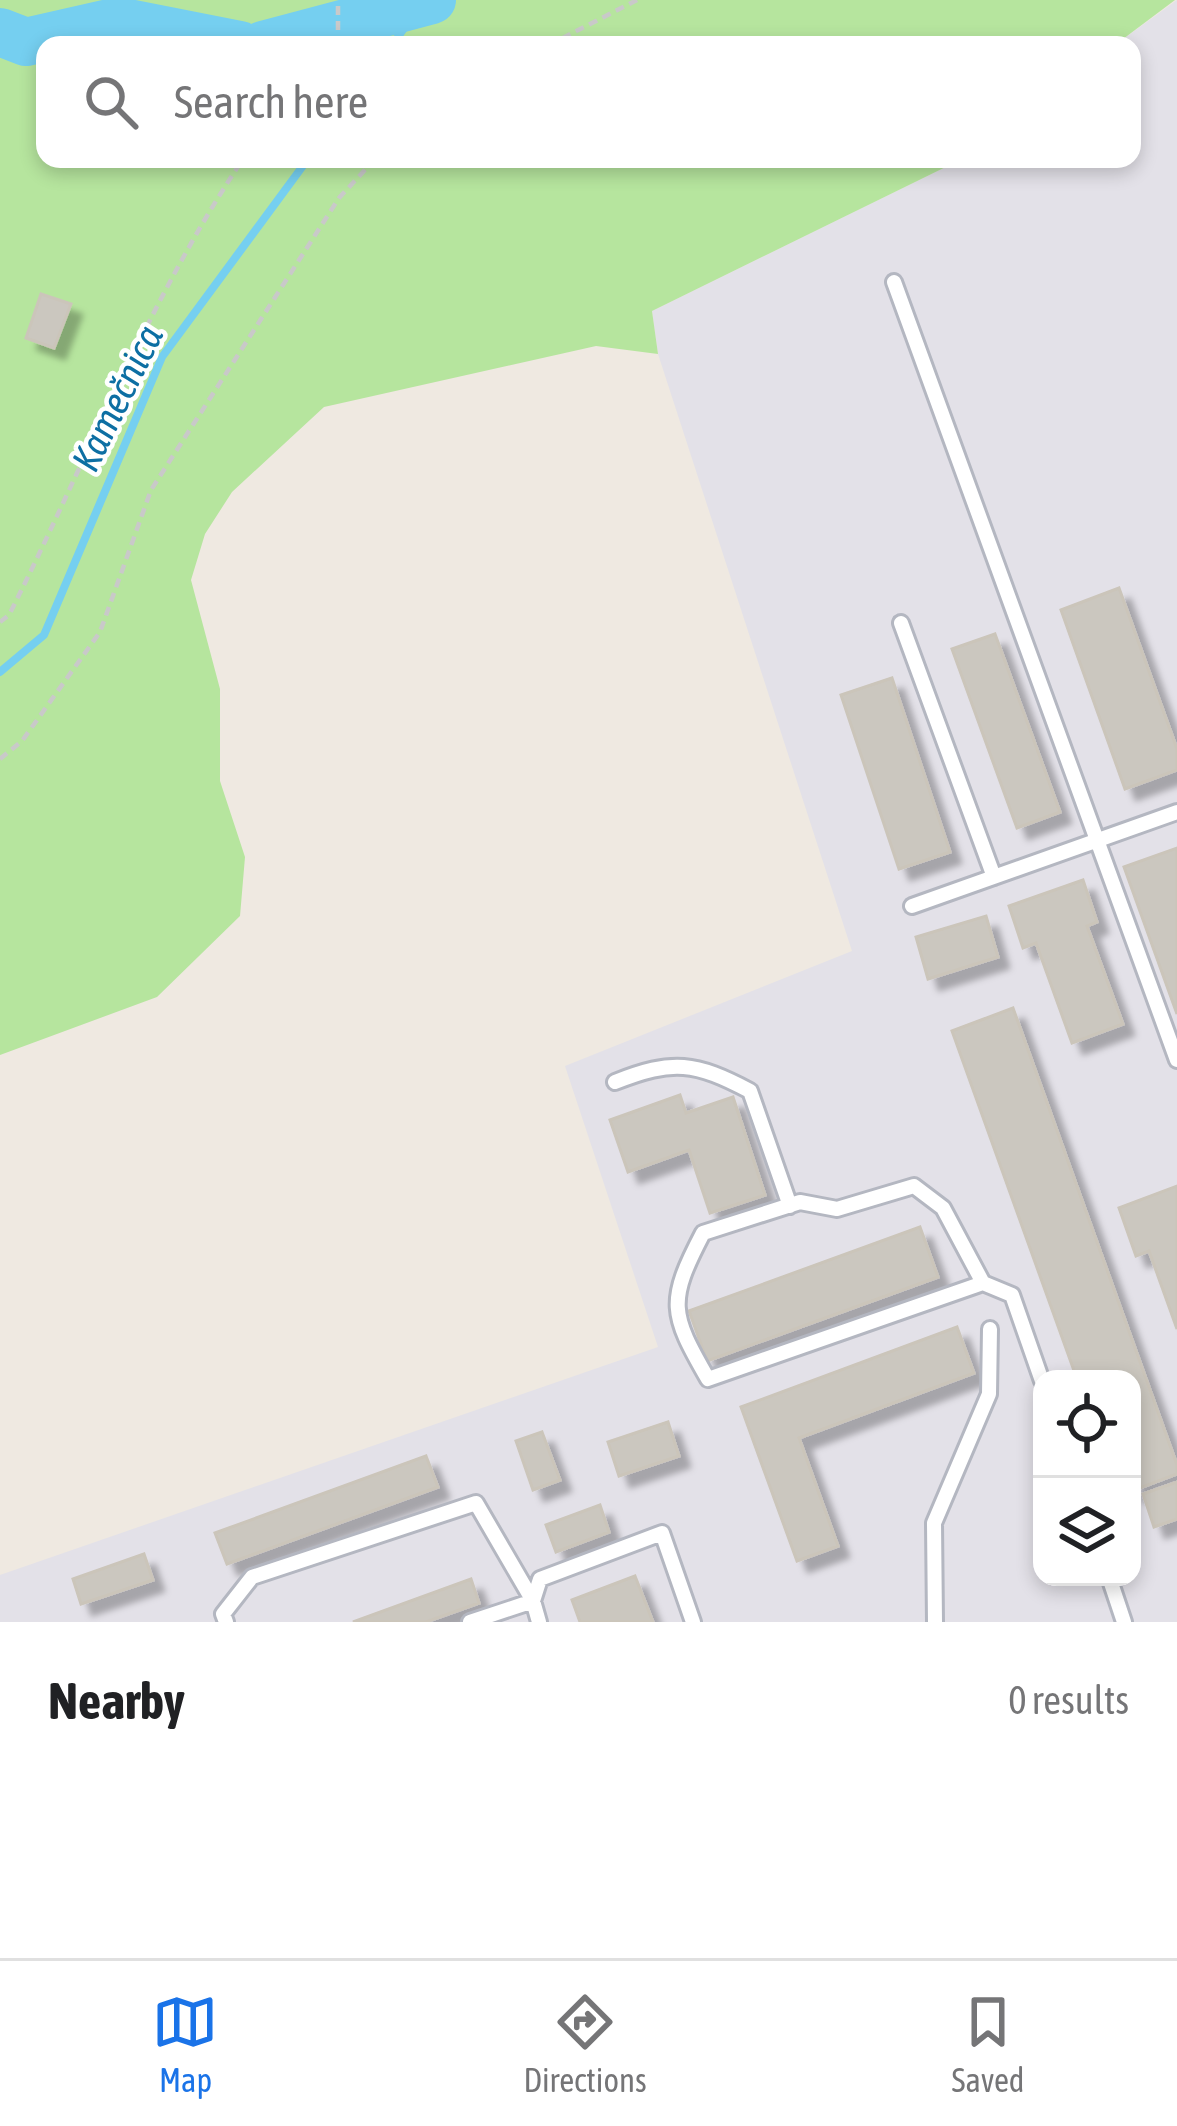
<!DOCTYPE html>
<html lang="en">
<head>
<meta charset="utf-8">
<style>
	:root { --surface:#fff; --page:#f6f6f6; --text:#202124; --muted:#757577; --line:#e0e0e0; --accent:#1a73e8 }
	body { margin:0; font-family:"Asap Condensed",sans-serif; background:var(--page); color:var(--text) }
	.controls { position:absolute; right:36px; bottom:36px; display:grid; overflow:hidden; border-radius:24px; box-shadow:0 6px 18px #0003 }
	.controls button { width:108px; height:108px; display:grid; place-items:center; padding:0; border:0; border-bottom:3px solid var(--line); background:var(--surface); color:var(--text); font:60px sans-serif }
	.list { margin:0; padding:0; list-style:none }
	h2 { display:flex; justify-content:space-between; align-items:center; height:156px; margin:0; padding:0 48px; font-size:51px }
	h2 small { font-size:39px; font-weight:400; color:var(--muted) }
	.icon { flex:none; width:66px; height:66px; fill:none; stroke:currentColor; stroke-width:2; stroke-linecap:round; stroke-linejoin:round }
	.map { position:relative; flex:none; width:1177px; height:1622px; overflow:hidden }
	.search { position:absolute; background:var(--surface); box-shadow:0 6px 18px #0003; left:36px; right:36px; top:36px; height:132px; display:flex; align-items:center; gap:30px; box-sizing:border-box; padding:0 42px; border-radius:24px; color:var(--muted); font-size:45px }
	.sheet { height:336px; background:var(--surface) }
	nav { display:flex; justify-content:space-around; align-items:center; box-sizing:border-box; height:168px; border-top:3px solid var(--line); background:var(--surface); font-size:33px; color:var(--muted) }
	nav a { display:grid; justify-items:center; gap:6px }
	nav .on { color:var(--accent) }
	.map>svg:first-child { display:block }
</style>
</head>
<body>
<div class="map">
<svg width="1177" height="1622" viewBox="0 0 1177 1622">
	<defs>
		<filter id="shadow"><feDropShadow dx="11" dy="11" stdDeviation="3" flood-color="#0004"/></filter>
	</defs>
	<rect width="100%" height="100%" fill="#efe9e1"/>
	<path fill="#e3e1e8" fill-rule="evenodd" d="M1177,0V1622H0V1575L658,1347L565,1066L852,951L658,354L652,311L962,159H1132V45H1115ZM1042,1379H1132V1577H1042Z"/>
	<path fill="#b6e59e" d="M0,0H1175L1115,45H45V159H962L652,311L658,354L596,346L324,407L232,492L205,534L191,580L220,689V781L245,857L240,916L157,997L0,1055Z"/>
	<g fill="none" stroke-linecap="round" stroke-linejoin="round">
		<path stroke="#75cff0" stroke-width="8" d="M392,45L423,2
			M0,672L44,635L162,357L308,159"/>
		<path stroke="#75cff0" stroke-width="48" d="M0,32L26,42L118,21L240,45
			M263,45L432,0"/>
	</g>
	<path fill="#cbc7bf" stroke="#cbc5ba" stroke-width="3" filter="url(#shadow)" d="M41,294L71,304L54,348L26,338Z
		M1119,588L1177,749V770L1125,789L1061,610Z
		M995,634L1060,812L1017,828L952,649Z
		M892,678L950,852L899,869L841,695Z
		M1177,848V1014L1124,867Z
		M1083,880L1097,922L1087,926L1123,1024L1072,1043L1036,943L1023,948L1009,906Z
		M986,916L998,957L928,979L916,937Z
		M1013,1008L1177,1465V1474L1132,1491V1379H1077L952,1031Z
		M680,1095L686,1113L733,1097L765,1195L710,1213L689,1150L628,1172L610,1120Z
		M1177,1186V1329L1149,1251L1136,1256L1119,1208Z
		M920,1227L938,1277L707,1361L689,1311Z
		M957,1327L974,1373L799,1438L838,1546L797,1561L741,1407Z
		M668,1422L679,1456L619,1476L608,1442Z
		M542,1432L560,1480L533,1490L516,1441Z
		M426,1456L438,1487L227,1564L215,1533Z
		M1177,1482V1519L1154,1527L1143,1494Z
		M600,1505L609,1532L556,1552L546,1525Z
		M144,1554L153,1580L81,1604L73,1579Z
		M635,1576L653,1622H580L572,1600Z
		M471,1579L479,1603L426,1622H353Z"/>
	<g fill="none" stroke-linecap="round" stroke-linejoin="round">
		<g stroke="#b4b7c1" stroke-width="20">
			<path id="lane" d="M894,282L1177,1060
				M901,623L994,877
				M912,906L1177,812
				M615,1082C673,1059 695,1062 750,1091L790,1206
				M983,1283L708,1379C670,1313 667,1302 703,1233L800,1202L837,1209L914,1186L943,1208L983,1283L1012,1295L1042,1381
				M1109,1577L1124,1622
				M226,1622L223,1614L252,1577L476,1503L533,1601L470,1622
				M539,1622L533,1601L540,1579L662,1533L693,1622
				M935,1622L934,1523L989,1394L990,1329"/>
		</g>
		<path stroke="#c9c9c9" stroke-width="4.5" stroke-dasharray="9 6" stroke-linecap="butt" d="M338,45V0
			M549,45L637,0
			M0,622L9,615C87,461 147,302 243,159
			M0,759L22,741L100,632L151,490L339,198L375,159"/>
		<use href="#lane" stroke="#fff" stroke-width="14"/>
	</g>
	<g text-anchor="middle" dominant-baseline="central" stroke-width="9" stroke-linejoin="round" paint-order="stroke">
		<g font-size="39" font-style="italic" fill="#0d6fa3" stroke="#fff">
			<text transform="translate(117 398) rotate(-64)">Kamečnica</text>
		</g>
	</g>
</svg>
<div class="controls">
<button><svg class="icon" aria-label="locate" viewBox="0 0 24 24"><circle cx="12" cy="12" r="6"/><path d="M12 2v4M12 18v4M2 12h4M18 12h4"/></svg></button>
<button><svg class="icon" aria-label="layers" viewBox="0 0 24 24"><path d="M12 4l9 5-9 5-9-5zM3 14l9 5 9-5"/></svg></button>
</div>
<div class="search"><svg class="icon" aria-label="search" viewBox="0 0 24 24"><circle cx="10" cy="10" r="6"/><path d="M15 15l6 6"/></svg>Search here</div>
</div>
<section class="sheet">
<h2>Nearby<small>0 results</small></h2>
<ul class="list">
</ul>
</section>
<nav>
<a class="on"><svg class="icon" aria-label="map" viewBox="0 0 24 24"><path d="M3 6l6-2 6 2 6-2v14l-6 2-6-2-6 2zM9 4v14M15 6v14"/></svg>Map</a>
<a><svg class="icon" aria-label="directions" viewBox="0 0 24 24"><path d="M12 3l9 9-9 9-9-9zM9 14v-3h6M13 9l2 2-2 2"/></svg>Directions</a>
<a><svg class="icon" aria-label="saved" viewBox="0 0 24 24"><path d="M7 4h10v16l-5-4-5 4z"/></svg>Saved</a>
</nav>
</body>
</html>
